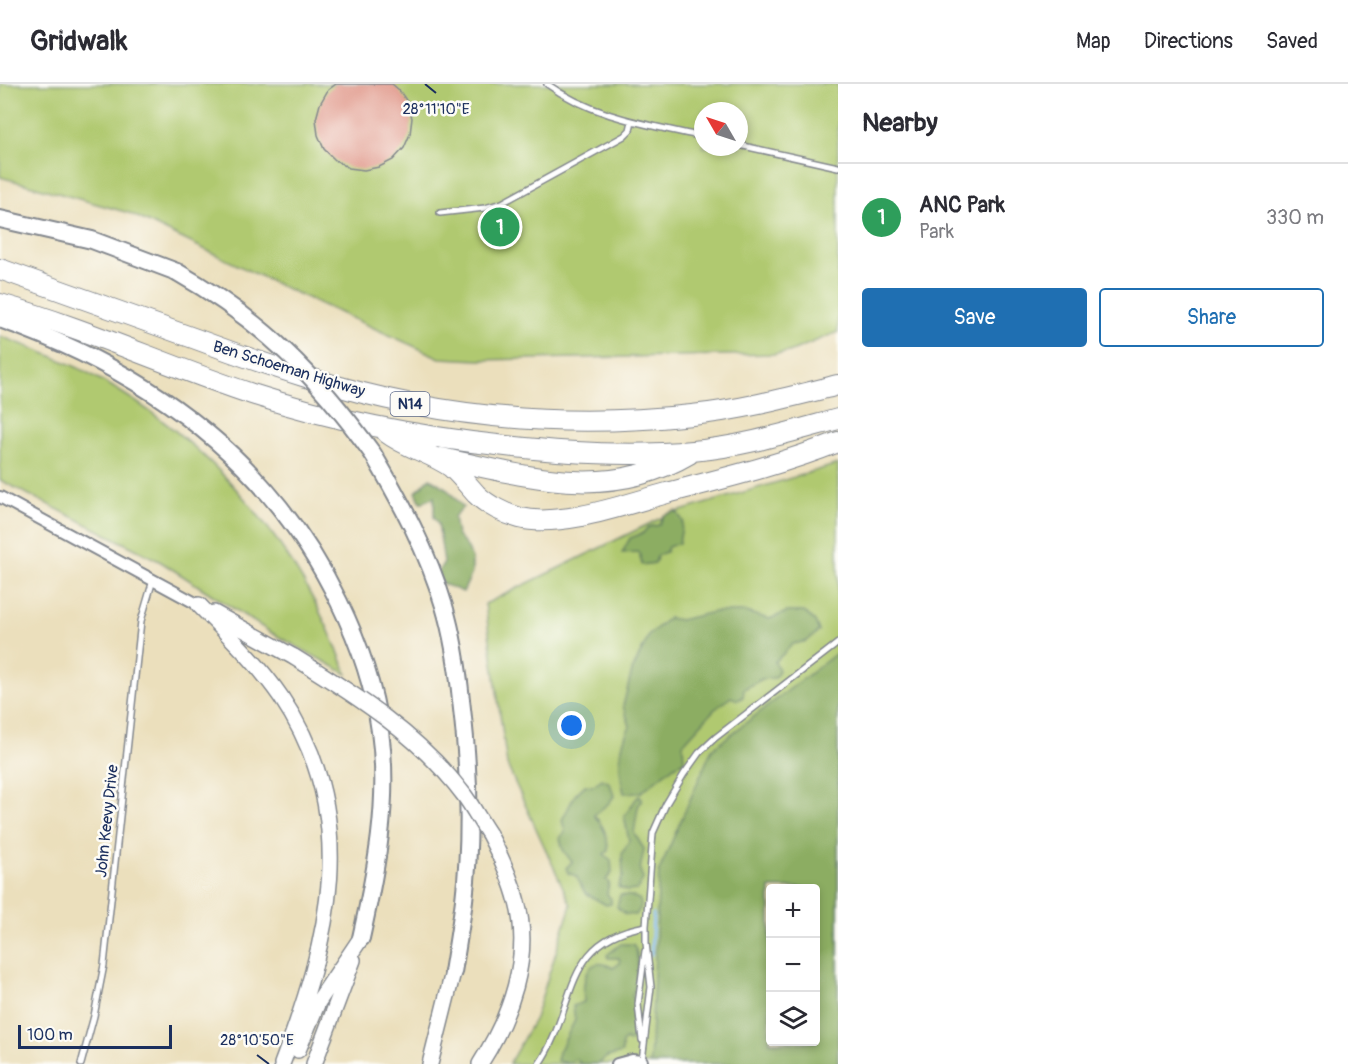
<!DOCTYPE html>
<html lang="en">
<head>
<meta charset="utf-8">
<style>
	:root { --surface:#fff; --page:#f7f7f7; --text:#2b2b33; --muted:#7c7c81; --line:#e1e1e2; --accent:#1f6fb2 }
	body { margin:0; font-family:Pangolin,sans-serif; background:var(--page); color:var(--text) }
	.controls { position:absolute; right:18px; bottom:18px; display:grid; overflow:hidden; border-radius:6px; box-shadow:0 3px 9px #0003 }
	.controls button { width:54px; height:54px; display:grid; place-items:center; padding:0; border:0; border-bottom:2px solid var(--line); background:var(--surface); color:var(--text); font:30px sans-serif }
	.compass { position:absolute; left:694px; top:18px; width:54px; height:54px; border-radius:50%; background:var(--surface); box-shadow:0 3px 9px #0003; rotate:309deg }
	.scale { position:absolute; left:18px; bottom:15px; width:154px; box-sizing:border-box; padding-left:6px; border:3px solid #1b2f5e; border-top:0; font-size:16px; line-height:21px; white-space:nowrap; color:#1b2f5e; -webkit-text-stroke:4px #fdfcf7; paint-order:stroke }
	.you { position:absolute; left:572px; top:642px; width:21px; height:21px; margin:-15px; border:4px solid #fff; border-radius:50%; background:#1a73e8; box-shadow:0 0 0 9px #1a73e833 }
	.badge { display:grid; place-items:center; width:39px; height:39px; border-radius:50%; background:var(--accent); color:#fff; font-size:20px; font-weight:700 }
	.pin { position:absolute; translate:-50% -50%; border:3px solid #fff; box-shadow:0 2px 6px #0006 }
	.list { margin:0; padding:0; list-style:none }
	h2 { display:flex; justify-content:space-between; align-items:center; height:78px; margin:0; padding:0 24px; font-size:26px }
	h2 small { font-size:20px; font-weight:400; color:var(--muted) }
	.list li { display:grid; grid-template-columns:39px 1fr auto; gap:18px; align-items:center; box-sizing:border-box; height:108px; padding:0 24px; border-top:2px solid var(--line) }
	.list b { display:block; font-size:22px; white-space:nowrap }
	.list p { margin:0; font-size:20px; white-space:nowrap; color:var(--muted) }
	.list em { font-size:20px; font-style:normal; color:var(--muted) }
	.actions { display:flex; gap:12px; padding:18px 24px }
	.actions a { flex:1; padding:14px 0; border:2px solid var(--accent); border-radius:6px; text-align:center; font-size:21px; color:var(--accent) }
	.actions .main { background:var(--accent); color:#fff }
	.icon { flex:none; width:33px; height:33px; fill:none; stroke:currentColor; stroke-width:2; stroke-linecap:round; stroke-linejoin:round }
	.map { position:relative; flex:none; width:838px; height:980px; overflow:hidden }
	header { display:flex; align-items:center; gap:36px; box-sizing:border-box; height:84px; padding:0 30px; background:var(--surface); border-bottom:2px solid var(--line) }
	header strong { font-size:28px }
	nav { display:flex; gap:33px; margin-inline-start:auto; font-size:21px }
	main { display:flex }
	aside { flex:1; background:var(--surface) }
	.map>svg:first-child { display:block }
</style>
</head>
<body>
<header>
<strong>Gridwalk</strong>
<nav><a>Map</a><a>Directions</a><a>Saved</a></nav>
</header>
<main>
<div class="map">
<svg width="838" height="980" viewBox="0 0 838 980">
	<rect width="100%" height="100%" fill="#fdfcf7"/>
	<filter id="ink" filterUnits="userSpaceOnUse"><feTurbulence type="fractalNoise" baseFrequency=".0167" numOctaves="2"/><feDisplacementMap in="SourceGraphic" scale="12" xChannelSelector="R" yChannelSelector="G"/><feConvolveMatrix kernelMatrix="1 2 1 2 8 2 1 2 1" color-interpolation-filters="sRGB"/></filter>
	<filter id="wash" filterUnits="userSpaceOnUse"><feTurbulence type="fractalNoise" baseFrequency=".008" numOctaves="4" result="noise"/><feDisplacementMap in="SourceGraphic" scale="24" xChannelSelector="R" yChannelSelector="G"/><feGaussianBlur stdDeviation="1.35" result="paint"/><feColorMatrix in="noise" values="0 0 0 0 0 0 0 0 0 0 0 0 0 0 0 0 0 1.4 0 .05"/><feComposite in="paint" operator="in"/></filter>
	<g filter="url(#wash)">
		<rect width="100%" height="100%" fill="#ebdfbc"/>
		<path fill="#b0c96f" stroke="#667c66" stroke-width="1.5" fill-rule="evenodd" d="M0,0H838V248L789,268L775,270L479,276L440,274L285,204L129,129L0,93ZM703,27H739V63H703Z
			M0,252C31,264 63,275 92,291C213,357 299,462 347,590L270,548L161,478L0,396Z
			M838,380V980H509L535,934L571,821L507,681L485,520L667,431ZM770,804H816V958H770Z"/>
		<path fill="#8cad62" stroke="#546e60" stroke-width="1.5" fill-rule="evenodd" d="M430,394L446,404L463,423L454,433L457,451L468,464L472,476V489L463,508L443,500L436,491L444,478L438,439L434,434V413L421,419L416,408Z
			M676,427L683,437L679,459L668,463L666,468L658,471L655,479L642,481L639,468L622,469L630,454L643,449L648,443L659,441L664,431Z
			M714,528H745L769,535L787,528H804L815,537L819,547L807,557L793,560L775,578L779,586L775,594L762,595L744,605L743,613L738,616L731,613L714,626L683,660L684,678L674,682L640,709H624C618,685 618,664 630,642L623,622L632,587L649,551L668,534L680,536Z
			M838,568V980H650L659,787L712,665ZM770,804H816V958H770Z
			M602,695L610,699L614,712L609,719L594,731C604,743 608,751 608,767L604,770L611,776L612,789L606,796L609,799L607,810L611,815V820L606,821L585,809L576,792L568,789L566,784L572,778L563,766L560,754L565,747L562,736L575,711L585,701L592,702Z
			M639,712L642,715L638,723L634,749L644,765L640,786L643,795L637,806L627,807L618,803L623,792L622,770L629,757L624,731C632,726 632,717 639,712Z
			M620,811L631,812L639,815C643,822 640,825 636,831L625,830L617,823Z
			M621,860H633C641,870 638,901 632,912L635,917L633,928V956L629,958L626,956L622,959V969L607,973L598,980H581L576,975L568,979L557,977L559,968L575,936L573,922L584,918C582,899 586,868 613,884L620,879L619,874H608L607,871Z"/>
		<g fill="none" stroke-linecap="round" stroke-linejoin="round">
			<path stroke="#82b9f2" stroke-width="3" d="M651,871L653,830"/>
		</g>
		<g id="blocks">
			<path fill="#de8e80" d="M336,0H392L399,6L408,19L412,34L410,50L404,64L393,76L379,83L364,86L349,84L335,76L324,65L318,51L316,35L320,20L328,6Z"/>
		</g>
	</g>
	<g filter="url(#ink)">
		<use href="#blocks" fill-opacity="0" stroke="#83878d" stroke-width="1.5"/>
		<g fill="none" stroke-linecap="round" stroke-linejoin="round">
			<g stroke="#83878d" stroke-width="8">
				<path id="lane" d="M547,0C592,33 650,41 703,53
					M739,61L838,83
					M440,129L485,124L502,119L624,52L630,46L632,37
					M642,956L638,920L645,867
					M642,977L651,903L646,859V842L653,749L666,720L684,690L699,669L715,654L838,559
					M81,980L94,932L104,881L141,537L153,496
					M539,980C578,923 560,856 646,842"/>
			</g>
			<g stroke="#83878d" stroke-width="14">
				<path id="street" d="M0,413L199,521
					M617,980L632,976L642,977V980"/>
			</g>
			<g stroke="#83878d" stroke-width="18">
				<path id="secondary" d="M199,521C227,550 257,578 281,613C362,733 329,855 282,980
					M214,529L294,573
					M298,966L318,918L361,854
					M314,980L353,876
					M430,980L453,888
					M480,980C510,933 532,874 517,818C511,794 500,771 489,750"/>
			</g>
			<g stroke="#83878d" stroke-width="20">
				<path id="primary" d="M0,135L92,156L177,188
					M0,235C148,287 270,375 339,518C359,559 374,602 380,647C390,717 376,787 361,854
					M373,370C401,418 428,468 444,522C453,552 458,585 461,616C469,682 472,750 464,816C461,840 457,864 453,888"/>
			</g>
			<g stroke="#83878d" stroke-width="22">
				<path id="highway" d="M0,185C65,208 131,232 196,255C266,281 339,306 412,320C504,338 599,341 692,331C741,326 790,313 838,301
					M0,220C86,244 167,282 252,310C335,337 420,353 506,362C568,369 629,373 692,367C741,363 790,348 838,335
					M387,349C407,364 431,369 451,383C460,391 468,401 476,410C487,421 505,430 520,434C561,444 626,420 667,409C725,394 783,380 838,358
					M441,374C526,392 608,418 689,370"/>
			</g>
			<use href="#lane" stroke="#fff" stroke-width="5"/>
			<use href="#street" stroke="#fff" stroke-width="10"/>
			<use href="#secondary" stroke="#fff" stroke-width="15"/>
			<use href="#primary" stroke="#fff" stroke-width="16"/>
			<use href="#highway" stroke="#fff" stroke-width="20"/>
			<g stroke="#83878d" stroke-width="18" stroke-linecap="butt">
				<path id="secondary-bridge" d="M294,573C357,612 419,651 464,711C473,723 480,737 489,750"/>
			</g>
			<g stroke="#83878d" stroke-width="20" stroke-linecap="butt">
				<path id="primary-bridge" d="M177,188C263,237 316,291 373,370"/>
			</g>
			<use href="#secondary-bridge" stroke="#fff" stroke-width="15"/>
			<use href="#primary-bridge" stroke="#fff" stroke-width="16"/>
		</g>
	</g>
	<path fill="none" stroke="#1b2f5e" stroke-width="2" d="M425,0L436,9M257,971L269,980"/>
	<g text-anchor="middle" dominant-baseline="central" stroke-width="5" stroke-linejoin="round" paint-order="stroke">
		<rect fill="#fdfcf7" stroke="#5f6c8c" stroke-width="1.5" x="390.5" y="308" width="39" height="24" rx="4.5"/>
		<g font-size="15" font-weight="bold" fill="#1b2f5e">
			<text x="410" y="320">N14</text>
		</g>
		<g font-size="16" fill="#1b2f5e" stroke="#fdfcf7">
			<text transform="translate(289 285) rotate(17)">Ben Schoeman Highway</text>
			<text transform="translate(107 737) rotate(-84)">John Keevy Drive</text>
		</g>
	</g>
	<g font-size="15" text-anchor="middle" fill="#1b2f5e" stroke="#fdfcf7" stroke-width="5" stroke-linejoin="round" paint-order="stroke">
		<text x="436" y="30">28°11'10"E</text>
		<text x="257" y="961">28°10'50"E</text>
	</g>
</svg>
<div class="controls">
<button>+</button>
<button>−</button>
<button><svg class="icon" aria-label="layers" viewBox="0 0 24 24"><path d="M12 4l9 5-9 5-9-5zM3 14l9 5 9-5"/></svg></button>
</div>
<svg class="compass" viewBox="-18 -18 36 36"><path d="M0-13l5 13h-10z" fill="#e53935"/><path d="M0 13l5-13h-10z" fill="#7c7c81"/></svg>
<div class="scale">100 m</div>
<div class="you"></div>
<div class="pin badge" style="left:500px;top:143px;background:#2e9e5b">1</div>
</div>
<aside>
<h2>Nearby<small></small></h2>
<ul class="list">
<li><span class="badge" style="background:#2e9e5b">1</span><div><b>ANC Park</b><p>Park</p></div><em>330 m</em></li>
</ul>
<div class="actions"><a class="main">Save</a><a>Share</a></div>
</aside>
</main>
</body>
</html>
